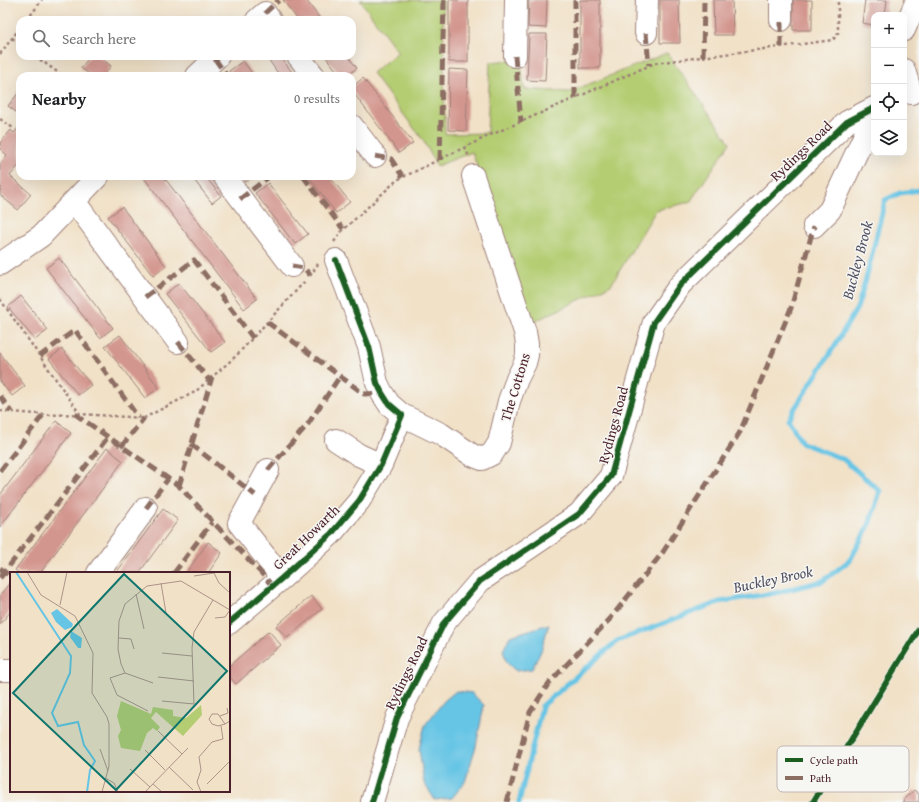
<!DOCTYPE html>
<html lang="en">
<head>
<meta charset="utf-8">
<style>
	:root { --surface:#fff; --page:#f6f6f6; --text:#202124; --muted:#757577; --line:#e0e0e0 }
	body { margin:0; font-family:"Gentium Book Plus",serif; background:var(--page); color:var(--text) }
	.controls { position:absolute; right:12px; top:12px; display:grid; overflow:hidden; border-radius:8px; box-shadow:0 4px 16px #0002 }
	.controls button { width:36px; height:36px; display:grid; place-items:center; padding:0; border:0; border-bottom:1px solid var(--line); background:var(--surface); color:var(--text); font:20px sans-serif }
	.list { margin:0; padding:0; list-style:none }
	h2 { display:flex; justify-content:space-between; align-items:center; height:52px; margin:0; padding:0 16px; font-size:17px }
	h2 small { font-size:13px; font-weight:400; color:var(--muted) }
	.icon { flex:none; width:22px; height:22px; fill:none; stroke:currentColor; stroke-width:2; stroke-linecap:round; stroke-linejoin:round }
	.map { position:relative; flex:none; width:919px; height:802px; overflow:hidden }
	.search { position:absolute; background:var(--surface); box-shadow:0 4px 16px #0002; left:16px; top:16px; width:340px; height:44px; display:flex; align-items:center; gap:10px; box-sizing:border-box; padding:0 14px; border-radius:12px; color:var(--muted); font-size:15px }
	.panel { position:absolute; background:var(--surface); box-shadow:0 4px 16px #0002; left:16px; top:72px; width:340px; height:108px; border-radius:12px }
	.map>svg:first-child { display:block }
</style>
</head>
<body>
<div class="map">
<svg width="919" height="802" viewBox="0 0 919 802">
	<rect width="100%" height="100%" fill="#f6f6f2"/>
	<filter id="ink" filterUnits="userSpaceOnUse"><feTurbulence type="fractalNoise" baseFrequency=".025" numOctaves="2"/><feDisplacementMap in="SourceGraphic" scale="8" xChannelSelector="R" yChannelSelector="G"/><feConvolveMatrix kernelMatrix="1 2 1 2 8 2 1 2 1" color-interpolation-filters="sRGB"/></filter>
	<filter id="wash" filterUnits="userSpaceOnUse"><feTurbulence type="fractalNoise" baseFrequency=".012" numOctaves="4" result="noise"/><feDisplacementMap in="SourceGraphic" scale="16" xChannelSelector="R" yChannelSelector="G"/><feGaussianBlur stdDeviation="0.9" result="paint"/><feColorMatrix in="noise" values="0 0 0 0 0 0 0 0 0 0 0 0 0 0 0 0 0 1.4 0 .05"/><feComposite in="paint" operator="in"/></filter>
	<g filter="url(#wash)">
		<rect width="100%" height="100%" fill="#f1e1c7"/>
		<path fill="#b4cd72" stroke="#7f764e" d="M360,0H443L445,134L487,133L490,62L521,59L524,89L569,92L667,53L730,143L690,202L656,210L611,285L533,322L472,152L437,166L423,140L372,73L398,52Z"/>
		<path fill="#66c5e5" stroke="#587288" d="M549,624L541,651L532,669L516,671L507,663L503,650L510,636Z
			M456,691L472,693L484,705L476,746L465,782L452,798L435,800L424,783L419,749L425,725L444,701Z"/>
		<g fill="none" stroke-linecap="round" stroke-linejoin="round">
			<path stroke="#66c5e5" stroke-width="5" d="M519,802L542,706L617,641L719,602L775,593L823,581L850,560L869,525L880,491L843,459L802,443L788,419L834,347L857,308L866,279L885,200L900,193L919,190"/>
		</g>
		<g id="blocks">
			<path fill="#d3968e" d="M283,0H306L321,20H298Z
				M449,0H468V62H449Z
				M529,0H547L546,28L528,27Z
				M580,0H600V68H580Z
				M660,0H679L680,43H660Z
				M713,0H732L733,35H714Z
				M793,0H812V30H793Z
				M865,0H887L885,15H874V25L862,23Z
				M529,34H547L545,81L527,80Z
				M90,56H98L111,66L105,74L108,76H92L81,68Z
				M266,56H280L295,76H280Z
				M325,56H348L357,68L347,76H341Z
				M243,61L254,76H233L229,71Z
				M449,69L468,70L466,131L448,130Z
				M363,78L413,143L399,153L352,91V87Z
				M20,91V115L8,106Z
				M20,126V164L10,176L31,194L18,210L0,195V190L2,188L0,186V164L7,155L0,149V143L11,130L14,133Z
				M147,176H163L257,299L244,309L144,178Z
				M191,176H205L221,196L212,203Z
				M242,176H254L246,182Z
				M308,176H329L350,202L336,213Z
				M268,183L308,234L295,244L255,193Z
				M122,207L166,266L153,276L108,217Z
				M59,258L113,328L100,338L46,268Z
				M179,283L225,342L211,352L165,294Z
				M21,296L48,330L35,340L8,307Z
				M120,335L159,388L145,398L105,346Z
				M62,349L91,385L78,395L49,359Z
				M0,353L25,386L12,396L0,381Z
				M56,421L71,433L0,527V495Z
				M107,448L123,461L40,573H19L15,570Z
				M163,509L178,520L139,573H116Z
				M208,542L222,553L208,573H186Z
				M11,581V611L0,624V595Z
				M311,596L322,609L287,638L276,626Z
				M269,631L281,645L236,684L229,676V666Z
				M914,790L919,794V802H902Z"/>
		</g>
	</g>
	<g filter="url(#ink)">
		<use href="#blocks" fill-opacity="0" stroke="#9e8079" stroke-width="1"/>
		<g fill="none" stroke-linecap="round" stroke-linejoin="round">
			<g stroke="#9e8079" stroke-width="24">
				<path id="minor" d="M781,0V20
					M257,20L265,13L270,20
					M904,30L917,0
					M646,33L647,0
					M298,56L314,76
					M515,56L516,0
					M904,70L911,93
					M197,76L218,56
					M352,126L375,156
					M224,176L292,266
					M74,201L178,342
					M814,226L830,210L874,115
					M0,264L41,236L98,176
					M402,415L441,434L472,455L482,459L492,454L499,443L509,401L517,379L525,363L527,355V344L525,332L473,176
					M336,440L359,455L381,465
					M268,470L239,523L282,578
					M98,573L146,508
					M229,623L282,578L331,534L359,501L381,465L402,415L389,404L382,393L377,383L369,347L336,260
					M0,670H11
					M372,802L397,718L444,623L480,581L579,514L611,476L654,322L680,285L847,122L874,108"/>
			</g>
			<path stroke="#9e8079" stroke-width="2.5" stroke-dasharray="3 3" stroke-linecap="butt" d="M27,20L42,0
				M12,38L20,44
				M0,54L20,28
				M35,56L63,76
				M0,119L13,128
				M465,147L469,157
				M334,242L341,232L397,180L486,137L655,63L833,40L838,33V0
				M310,276L318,264
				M0,299L80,414
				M0,411L50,415L80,414L144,418L195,392L236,356L306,280"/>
			<use href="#minor" stroke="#fff" stroke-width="22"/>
			<path stroke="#8d6e63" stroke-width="5" stroke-dasharray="10 5" stroke-linecap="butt" d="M265,13L279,0
				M646,33L649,65
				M781,47V20
				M515,56L521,122
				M703,57L704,0
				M215,59L227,76
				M575,98V0
				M375,156L391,159L403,177
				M440,160L444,0
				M303,176L343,229
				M240,199L270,176
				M292,266L304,268L310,275
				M145,297L194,260L253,338
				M267,322L364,394L382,393
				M178,342L209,380
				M40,356L75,330L138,417
				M0,396L11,412
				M75,414L179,486L264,576L272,586
				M191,444L255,495
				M121,447L144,418
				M268,470L308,424L340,376
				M0,471L43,415
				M179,486L212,377
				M146,508L168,479
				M0,568L11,577
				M174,573L212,522
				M0,578L108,437
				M507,802L530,712L549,683L610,619L663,552L740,432L791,308L814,226"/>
			<g stroke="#f6f6f2" stroke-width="8">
				<path id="cycleway" d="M229,623L282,578L331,534L359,501L381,465L402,415L389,404L382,393L377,383L369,347L336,260
					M372,802L397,718L444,623L480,581L579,514L611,476L654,322L680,285L847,122L874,108
					M813,802L919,629"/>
			</g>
			<use href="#cycleway" stroke="#1b5e20" stroke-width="6"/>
		</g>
	</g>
	<g text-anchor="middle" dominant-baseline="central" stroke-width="3" stroke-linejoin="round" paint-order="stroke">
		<g font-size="14" fill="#4a1f2b" stroke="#f6f6f2">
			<text transform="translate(801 151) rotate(-44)">Rydings Road</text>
			<text transform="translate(515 387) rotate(-73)">The Cottons</text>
			<text transform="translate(613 425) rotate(-75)">Rydings Road</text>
			<text transform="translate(306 537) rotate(-44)">Great Howarth</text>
			<text transform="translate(406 673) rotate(-64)">Rydings Road</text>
		</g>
		<g font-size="15" font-style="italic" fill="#525163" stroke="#f6f6f2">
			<text transform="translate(857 260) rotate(-75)">Buckley Brook</text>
			<text transform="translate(773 579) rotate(-12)">Buckley Brook</text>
		</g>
	</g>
	<g transform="translate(10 572)">
		<rect width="220" height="220" fill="#f1e1c7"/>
		<path d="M111,129L141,142L143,135L163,138V144L176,146L191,133L192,143L173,164L146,140L141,146L150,155L147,159L143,156L137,161L130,179L111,176L108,164L111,158L107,144Z" fill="#b4cd72"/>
		<path d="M47,37L63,52L62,55L55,58L46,50L41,41ZM61,59L72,66L71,76H68L60,65Z" fill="#66c5e5"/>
		<path fill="none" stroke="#66c5e5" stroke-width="2" d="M6,0L61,84L60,101L42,141L48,154L68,150L74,173L85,189L80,198L77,220"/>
		<path fill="none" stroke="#ae9389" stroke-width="1" d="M17,0L31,23L65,44L83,81L82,121L97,145L99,152V194L92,220M204,1L209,11L220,21M184,4L204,1M151,11L156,41M126,22L134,57M50,33L57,0M205,46L215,45L220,38M109,66L121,67L124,77M152,81L182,84M115,101L100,106L107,123L138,139M148,105L184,109M143,111L115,101L111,92L108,77L109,49L115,32L137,14L171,9L220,38M152,129L184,132L182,76L184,60L203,28M210,144L218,141L217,136M215,152L208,142H202L199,147L202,152L208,154L215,152L220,149M148,159L172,182M90,177L98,199M135,178L155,198M159,195L183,218M120,197L140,215M95,206L104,211L108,220M143,212L152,220M197,212L220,189M135,220L178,176M191,220L187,210L191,198L189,185L202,170L213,167L211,154"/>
		<path fill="#0f766e" fill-opacity="0.15" stroke="#0f766e" stroke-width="2" d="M114,2L217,99L106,218L3,121Z"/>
		<rect width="220" height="220" fill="none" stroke="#4a1f2b" stroke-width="2"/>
	</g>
	<rect x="777" y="746" width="132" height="46" rx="6" fill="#f6f6f2" stroke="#c2b6b6" stroke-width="1"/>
	<rect x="785" y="758" width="18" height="4" fill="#1b5e20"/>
	<rect x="785" y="776" width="18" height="4" fill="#8d6e63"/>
	<g font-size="11" fill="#4a1f2b">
		<text x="810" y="764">Cycle path</text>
		<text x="810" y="782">Path</text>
	</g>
</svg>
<div class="controls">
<button>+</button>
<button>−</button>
<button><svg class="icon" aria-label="locate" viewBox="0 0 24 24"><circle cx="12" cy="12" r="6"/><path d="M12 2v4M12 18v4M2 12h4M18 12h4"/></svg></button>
<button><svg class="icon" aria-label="layers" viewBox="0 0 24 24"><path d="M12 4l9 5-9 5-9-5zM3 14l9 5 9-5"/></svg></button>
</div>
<div class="search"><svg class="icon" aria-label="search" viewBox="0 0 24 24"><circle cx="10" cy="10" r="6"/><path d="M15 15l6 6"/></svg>Search here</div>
<section class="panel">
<h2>Nearby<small>0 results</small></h2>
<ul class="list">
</ul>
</section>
</div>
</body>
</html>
